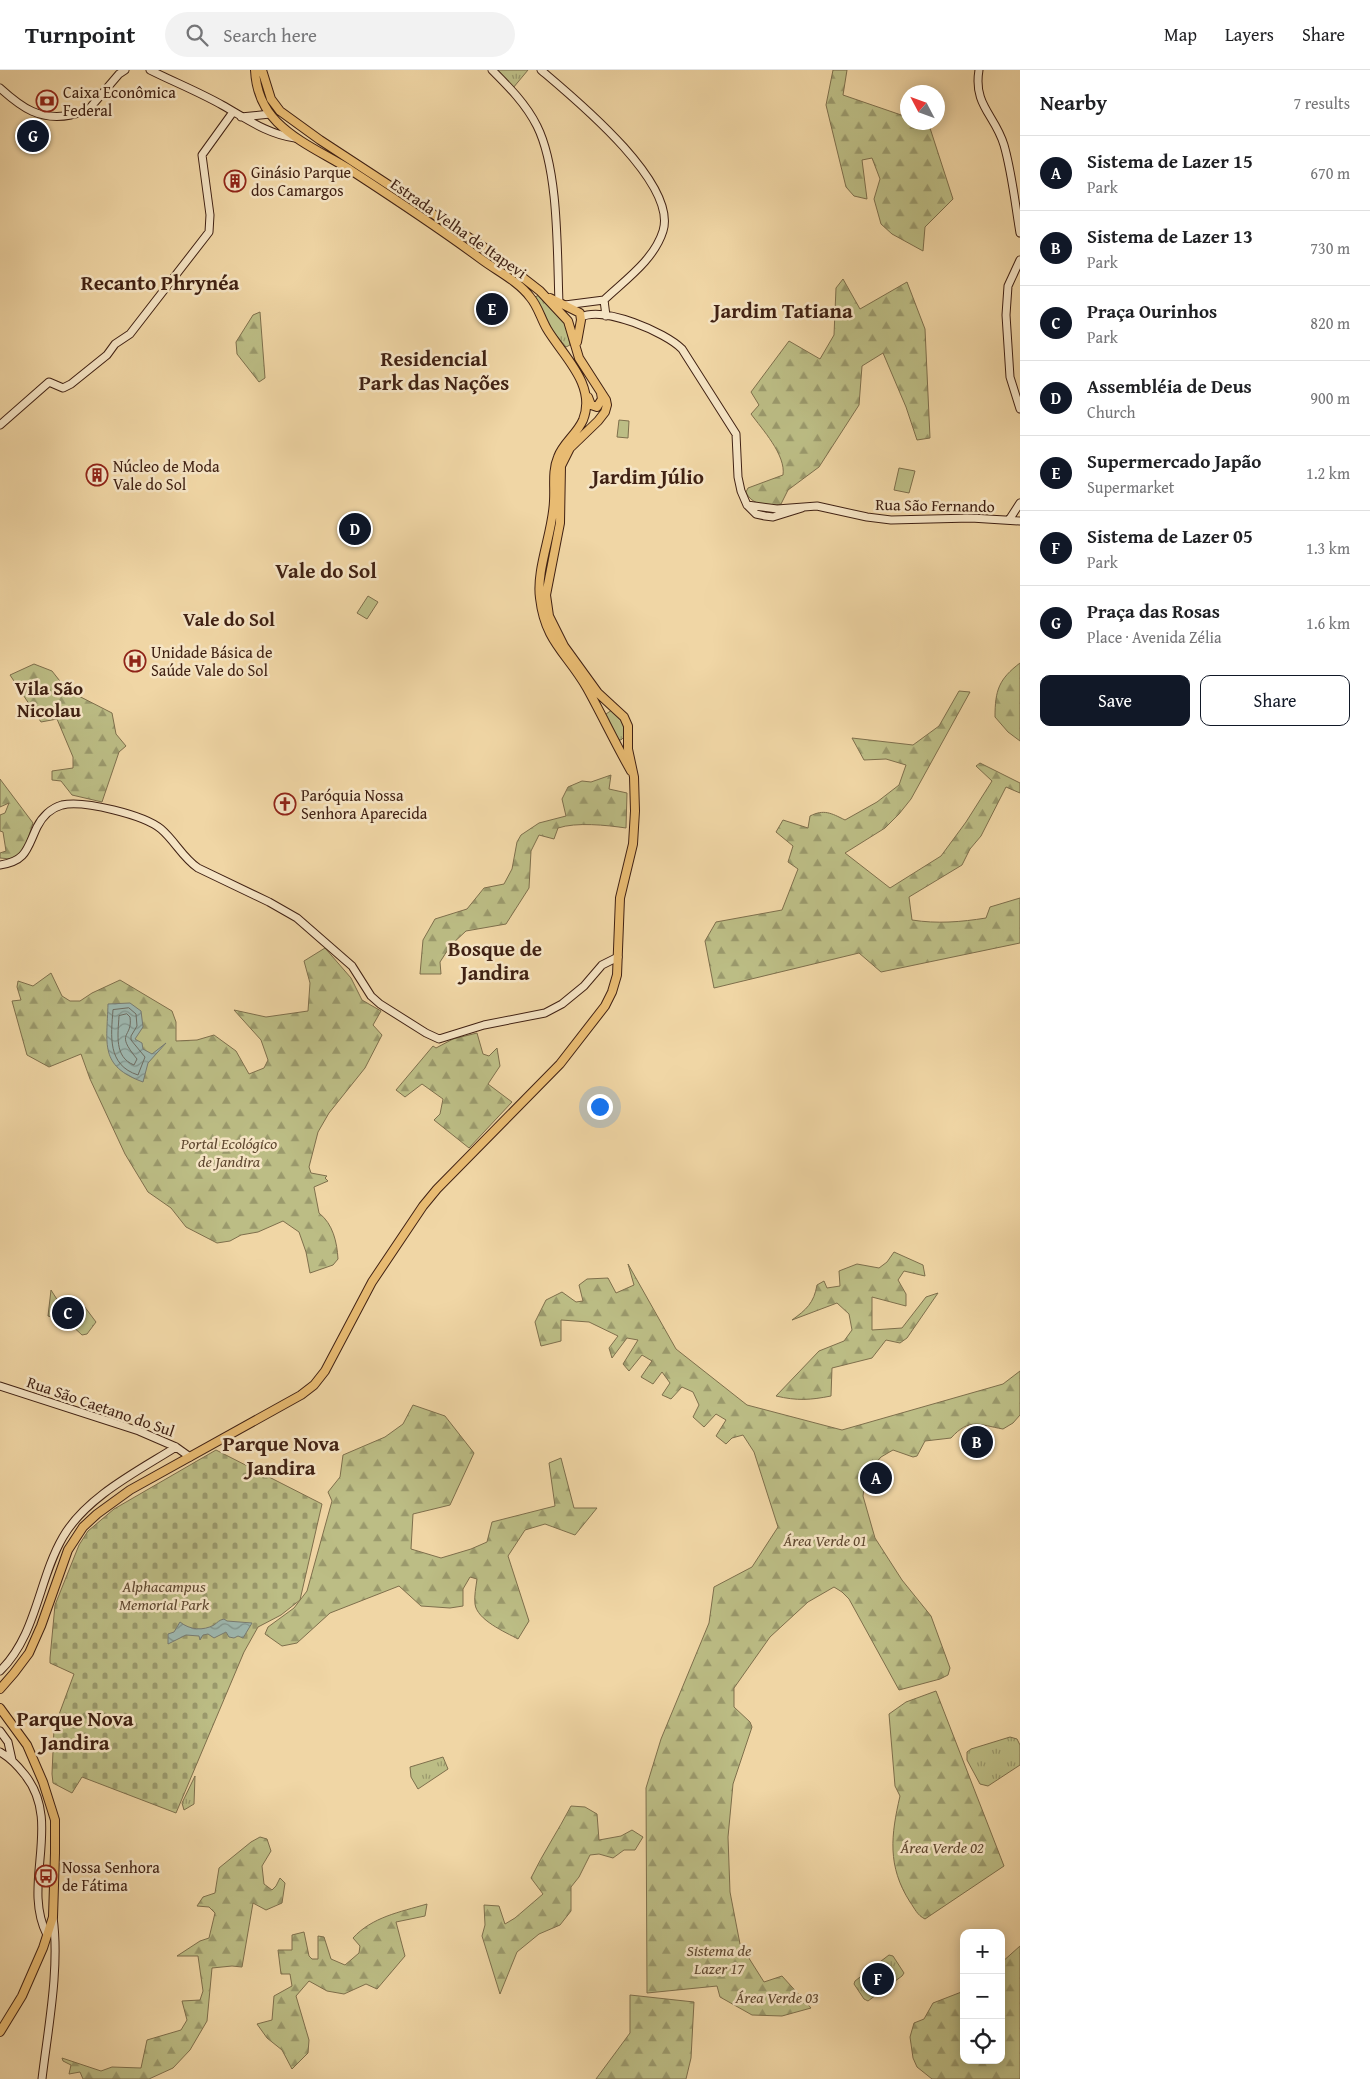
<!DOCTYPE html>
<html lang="en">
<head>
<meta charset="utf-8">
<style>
	:root { --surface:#fff; --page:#f2f2f2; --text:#202124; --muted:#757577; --line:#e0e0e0; --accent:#111827 }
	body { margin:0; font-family:"Gentium Book Plus",serif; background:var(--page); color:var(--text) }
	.controls { position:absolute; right:15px; bottom:15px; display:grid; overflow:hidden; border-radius:10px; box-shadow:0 2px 12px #0003 }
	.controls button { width:45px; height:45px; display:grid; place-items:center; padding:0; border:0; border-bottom:1px solid var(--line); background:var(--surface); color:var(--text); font:25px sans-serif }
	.compass { position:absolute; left:900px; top:15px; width:45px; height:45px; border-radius:50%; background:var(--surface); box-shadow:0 2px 12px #0003; rotate:311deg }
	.you { position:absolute; left:599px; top:1036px; width:18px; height:18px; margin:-12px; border:4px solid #fff; border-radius:50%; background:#1a73e8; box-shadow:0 0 0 8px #1a73e833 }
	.badge { display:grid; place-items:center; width:32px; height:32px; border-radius:50%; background:var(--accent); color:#fff; font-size:16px; font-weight:700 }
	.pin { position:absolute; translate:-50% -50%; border:2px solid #fff; box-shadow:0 1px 5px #0006 }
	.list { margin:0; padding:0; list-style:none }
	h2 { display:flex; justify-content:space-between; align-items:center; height:65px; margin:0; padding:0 20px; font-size:21px }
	h2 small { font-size:16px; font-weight:400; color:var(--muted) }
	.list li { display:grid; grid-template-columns:32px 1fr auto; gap:15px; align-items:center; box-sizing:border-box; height:75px; padding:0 20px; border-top:1px solid var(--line) }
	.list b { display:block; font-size:19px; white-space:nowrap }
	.list p { margin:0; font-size:16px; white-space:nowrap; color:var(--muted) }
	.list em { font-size:16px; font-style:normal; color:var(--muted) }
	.actions { display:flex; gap:10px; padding:15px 20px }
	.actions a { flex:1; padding:11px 0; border:1px solid var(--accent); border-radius:10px; text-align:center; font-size:18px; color:var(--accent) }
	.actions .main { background:var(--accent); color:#fff }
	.icon { flex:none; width:28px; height:28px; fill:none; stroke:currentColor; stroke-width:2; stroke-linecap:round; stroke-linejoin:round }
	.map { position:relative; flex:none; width:1020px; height:2009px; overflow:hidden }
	header { display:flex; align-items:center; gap:30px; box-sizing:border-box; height:70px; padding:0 25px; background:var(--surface); border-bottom:1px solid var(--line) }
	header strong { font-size:24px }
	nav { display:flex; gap:28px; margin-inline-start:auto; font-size:18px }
	.search { width:350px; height:45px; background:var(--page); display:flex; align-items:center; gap:12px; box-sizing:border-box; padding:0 18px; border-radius:28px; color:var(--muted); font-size:19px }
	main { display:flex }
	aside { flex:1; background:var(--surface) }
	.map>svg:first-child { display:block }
</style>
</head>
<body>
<header>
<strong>Turnpoint</strong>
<div class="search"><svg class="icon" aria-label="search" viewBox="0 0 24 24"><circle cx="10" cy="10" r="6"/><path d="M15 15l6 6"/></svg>Search here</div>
<nav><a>Map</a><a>Layers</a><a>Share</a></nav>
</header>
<main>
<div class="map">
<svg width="1020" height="2009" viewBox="0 0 1020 2009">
	<defs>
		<pattern id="grass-tufts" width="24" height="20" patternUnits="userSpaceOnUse" patternTransform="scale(1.25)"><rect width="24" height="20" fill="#bcbd85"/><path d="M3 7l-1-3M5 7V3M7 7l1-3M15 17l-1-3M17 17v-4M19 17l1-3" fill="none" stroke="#9a996c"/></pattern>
		<pattern id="forest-firs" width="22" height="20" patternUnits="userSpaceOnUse" patternTransform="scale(1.25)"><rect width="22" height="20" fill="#bcbd85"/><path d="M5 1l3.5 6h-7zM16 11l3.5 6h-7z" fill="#9a996c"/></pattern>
		<pattern id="cemetery-stones" width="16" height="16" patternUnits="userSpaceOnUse" patternTransform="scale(1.25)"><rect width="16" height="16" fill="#bcbd85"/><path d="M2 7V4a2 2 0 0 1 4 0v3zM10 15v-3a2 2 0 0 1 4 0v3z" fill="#9a996c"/></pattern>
		<pattern id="water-waves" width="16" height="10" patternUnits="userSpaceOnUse" patternTransform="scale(1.25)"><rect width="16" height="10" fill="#9db7af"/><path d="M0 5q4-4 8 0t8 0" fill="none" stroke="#81948d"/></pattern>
	</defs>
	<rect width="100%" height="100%" fill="#f0d6a5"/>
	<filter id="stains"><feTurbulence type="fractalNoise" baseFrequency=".004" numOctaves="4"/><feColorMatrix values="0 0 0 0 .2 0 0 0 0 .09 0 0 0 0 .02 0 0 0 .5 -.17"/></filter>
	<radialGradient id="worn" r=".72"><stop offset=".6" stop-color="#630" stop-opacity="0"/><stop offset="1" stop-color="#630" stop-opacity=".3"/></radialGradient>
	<path fill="url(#grass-tufts)" stroke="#7e6f4c" d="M497,0H528L513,18Z
		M539,225L565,251L570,275L566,277L551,259L533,228Z
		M612,640C621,646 626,654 626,665L621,670L617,669L605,648L606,644Z
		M51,1220L65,1242L81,1232L96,1252L87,1264L82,1265L69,1253L48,1246Z
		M1010,1667L1017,1669L1020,1675V1695L988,1716L980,1714L967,1690V1682L971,1679Z
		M443,1687L448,1699L418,1719L411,1707L410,1697Z
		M195,1706L194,1734L184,1740L182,1733Z
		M889,1885L893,1886L904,1903L902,1906L868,1931L864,1929L854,1914L855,1911Z"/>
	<path fill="url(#forest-firs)" stroke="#7e6f4c" d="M833,0H847L843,25L907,47L908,52L923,53L929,55L953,129L925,157L923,181L892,164L881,154L874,129L880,109L872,88L862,90L867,129L854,126L846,117L826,35Z
		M843,209L860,239L907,212L925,259L930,368L917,370L906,337L883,283L862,296L859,335L819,397L788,420L781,434C769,437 751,435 746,422L748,418L783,405C786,385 762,359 751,344L759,335L751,322L789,271L820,289L834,265L836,218Z
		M260,242L265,308L259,312L237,284L236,272L253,245Z
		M1020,593V671L1008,662L995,647C995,620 999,609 1020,593Z
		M34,594L52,601L67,620L112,643L116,664L126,676L119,682L102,732L72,725L61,711L52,710V701L73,698V687L57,649L41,652L10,605Z
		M959,621L970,622L911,729L899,744L885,758L845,783L890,818L941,786L966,752L992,711L976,696L980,693L1020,713V723L1006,717L981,766L970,779L962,795L909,827L912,850C937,854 961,852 986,848L990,837L1020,828V873L881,902L859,883L714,918L705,871L716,852L782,840L798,799L788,792L793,776L776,762L783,750L808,758L810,746C824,739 831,743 845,750L877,732L899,715L906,695L886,689L864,690L852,668L913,675L939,656Z
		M611,705L609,719L627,723L626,758C606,755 576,752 558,758L554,769L539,765L531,781L529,818L506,854L466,861L451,875L440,892L441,904H420L423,870L435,849L467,839L484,818L504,814L512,799L517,772L521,765L539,753L566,746L562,729L568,717L582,711L591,712Z
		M0,709L33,753L24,781L11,789L0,788V783L6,781L3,762L0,761V745L5,743L9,733L0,737Z
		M325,878L351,908L362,930L381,941L373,955L382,965L365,998L329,1043L318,1062L309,1097L311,1103L327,1106L325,1108L328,1111L314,1117L319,1143C333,1154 337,1172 338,1189L333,1195L310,1203L306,1182L299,1162L283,1151L258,1162L241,1165L230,1171L217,1173L186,1157L171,1138L148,1122L125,1084L90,1009L81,984L49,997L27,985L12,931L21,930L17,917L18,911L33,916L51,903L62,926L70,931H80L92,923L120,910L172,941L176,952V971L197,970L214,965L236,981L249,1004L264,998L268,990L261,970L234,940L266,947L308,941L310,913L304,891Z
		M477,963L483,984L489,986L497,978L500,996L488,1014L512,1032L469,1078L434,1050L440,1044L443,1029L422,1014L405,1027L396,1020L433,976L436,978L453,969Z
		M894,1182L923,1195L925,1206L904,1201L898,1210L906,1224V1236L872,1227V1260L902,1258L926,1227L938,1223L907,1268L900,1273L886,1270L872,1288L832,1298L831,1326C811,1330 797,1331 776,1326L819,1281L844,1271L852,1260L849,1244L837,1233L792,1250C806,1240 814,1233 817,1215L824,1211L827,1218L840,1216L839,1201L857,1194L879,1198L887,1192Z
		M628,1194L676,1279L747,1335L842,1360L1003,1314L1020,1301V1345L1013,1353L1003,1359C979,1355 970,1347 951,1368L925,1371L917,1386L913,1387L893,1380L881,1387L866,1404L863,1426L875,1468L902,1510L931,1546L950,1598L948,1605L940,1609L899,1620L849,1529L842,1522L834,1517L808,1532L770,1567L734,1618V1637L750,1652L752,1657L733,1714L728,1767L730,1822L740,1874L764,1912L782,1906L811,1938L782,1946L752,1945L720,1927L717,1916L647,1923L646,1718L661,1669L709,1553L714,1517L752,1497L778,1457L754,1382L743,1365L732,1368L726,1374L716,1366L726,1350L716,1344L704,1357L693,1347L699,1335L693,1322L682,1317L671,1329L662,1325L670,1313L662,1302L653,1314L641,1307L652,1291L642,1285L629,1301L623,1294L638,1270L627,1268L612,1288L609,1278L618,1266L589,1252L561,1250V1271L541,1276L535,1252L546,1230L562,1222L576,1232L583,1231L579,1215L587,1209L608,1208L616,1223L634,1215Z
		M413,1335L445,1346L474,1383L450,1435L413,1444L411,1479L441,1488L471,1479L487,1472L492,1452L555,1436L549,1393L561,1388L574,1438H597L575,1465L545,1454L525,1460L508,1486L529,1551L518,1569C505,1562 477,1550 475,1534C474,1526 476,1517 477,1509L470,1507L463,1519V1536L450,1538L421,1536L399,1516L330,1543L297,1573L282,1576L265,1564L268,1557L294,1538L307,1521L332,1431L328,1422L340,1407L343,1385L385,1367L403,1354Z
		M936,1621L1004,1796L925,1849C917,1845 915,1839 910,1832C887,1796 891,1765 900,1726L895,1716L889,1644L906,1632Z
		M571,1736L585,1737L597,1744L599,1770L621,1766L632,1760L643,1767L635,1780H624L613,1788L599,1784L590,1785L579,1807L571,1817V1841L560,1855L539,1864L517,1882L500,1924L482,1866L485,1855L484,1835L499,1836L505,1854L515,1848L543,1824L531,1808C543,1783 558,1761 571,1736Z
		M260,1767L267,1769L271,1781L262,1796L264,1814L272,1820L276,1816L280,1808L285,1813L282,1833L266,1840L253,1833L242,1897L232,1896L212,1898L207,1951L190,1980L173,1998L149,2009H83L80,2002L69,2004L71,1995L63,1991L62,1988L101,2001L112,1997L141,1998L147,1970L181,1960L187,1950L182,1931L200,1930L203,1921L198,1886H177L200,1871L209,1868L215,1843L209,1837L197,1836L203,1827L215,1823L219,1798L251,1772Z
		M427,1834L425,1846L396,1852L405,1886L377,1919L366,1914L344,1924L327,1921L309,1911L296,1926L309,1970L308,1983L292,1999L282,1980L267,1968L257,1954L272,1950L274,1926L292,1916L290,1904H281L278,1880H292V1865L304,1862L309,1886L312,1889H318V1866L324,1867L331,1889L345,1895L359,1883L360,1876L353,1868C372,1847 400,1842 427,1834Z
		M1020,1876V2009H932L917,1997L913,1988L910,1967L914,1953L924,1949L933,1933L964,1921V1990H1001V1893Z
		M630,1925L694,1932L691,1988L686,2009H596L630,1963Z"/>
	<path fill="url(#cemetery-stones)" stroke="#7e6f4c" d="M216,1380L322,1434L300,1530L281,1545L258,1557L244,1582L176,1743L82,1707L72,1723L53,1713L52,1704L54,1658L74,1604L50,1593V1588L55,1535L79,1475L88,1461L114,1439Z"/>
	<path fill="#bcbd85" stroke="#7e6f4c" d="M619,350L629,351L628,368L617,367Z
		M899,398L915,401L909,423L894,420Z
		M368,526L378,532L367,549L357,543Z"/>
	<path fill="url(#water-waves)" stroke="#787b71" d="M130,933L141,941L143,957L135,969L142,973L143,979L152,984L166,973L148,993L143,1012C99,996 107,974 108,934Z
		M224,1549L227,1551L252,1553L243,1568L238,1566L234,1568L229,1567L226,1562L214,1568L208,1564L203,1565L200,1570L199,1566L186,1565L168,1574V1564L174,1562L180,1552C190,1560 203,1561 214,1555C218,1552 219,1550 224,1549Z"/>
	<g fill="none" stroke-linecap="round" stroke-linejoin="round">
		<path stroke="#6e6c61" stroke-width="1" d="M129,938L136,944L137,956L131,966V970L145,987L138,1005C107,995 111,966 113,940Z
			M127,944L130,947C133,969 114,961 137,989L134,995C114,987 118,965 119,946Z"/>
		<g stroke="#402113" stroke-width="9">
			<path id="secondary" d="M150,0C174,12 199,22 222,35C247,49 267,64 295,68
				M492,0C509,17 526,34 537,56C559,100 557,183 559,233
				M541,0C574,28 678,113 663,161C654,190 625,210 604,230
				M979,0C973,35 995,45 1004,75C1012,103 1015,133 1020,163
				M0,18C22,38 40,51 71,45C78,43 83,43 89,39L119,4L125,0
				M241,47L270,44
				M1020,190L1008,216L1006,245L1010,307L1020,339
				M604,230L606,246
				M565,235L604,230
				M581,247C604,236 665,262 682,279L736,364L738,407L741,421L747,435L756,444L765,446L773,447L802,438
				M0,355L49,312L63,318L71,314L107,285L115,274L130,264L209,162L210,145L202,85L233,42
				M747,435L777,439L817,436L867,447L891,450L971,448L1020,451
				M1009,450L1020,433
				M0,795C27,791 27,778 37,757C42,747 51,738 62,735C84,730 144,745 161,759C175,771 183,788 198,798L269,832L297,848L352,896L371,926L380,934L426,963L439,969L484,955L545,943L562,934L584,916L602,895L618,887
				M0,1316L139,1361L176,1377L190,1387
				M0,1601C37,1565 38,1510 63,1467C86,1427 138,1401 176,1377
				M0,1661L8,1672L12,1690
				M0,1682C11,1688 18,1696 25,1705C63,1753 21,1814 47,1865
				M42,2009C48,1958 60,1898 53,1847"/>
		</g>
		<g stroke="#402113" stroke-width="10">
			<path id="primary" d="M255,0C256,20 263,38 277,52C298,73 327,85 352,101C395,129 439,158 481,189C497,201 518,211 530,227C538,236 541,249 547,259C563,286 597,315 583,350C577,364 563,373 558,387C552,401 555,416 554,431C553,462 536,499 540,528C545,572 567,583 587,618C602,645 615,673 631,701
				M550,228L580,243L581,250L577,272
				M588,327L591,335L597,337L602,329L601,323
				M0,1619L14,1603L29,1583L41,1556L68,1480L83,1457L97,1444L130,1420L301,1325L314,1315L325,1301L372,1212L423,1136L437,1119L560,994L605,936L612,922L617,905L620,828L633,774L635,741L634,707L628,679V656L624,647L598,623L564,576L549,546L546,525L560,453L561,396L570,378L598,351L605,342L607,335L606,330L579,288L568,251L540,221L485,178L320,70L280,41L271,29L262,0
				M0,1638L27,1675L43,1712L55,1750V1783L53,1847L43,1878L22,1926L0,1962"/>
		</g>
		<use href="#secondary" stroke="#f5e4c4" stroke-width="7"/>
		<use href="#primary" stroke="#e8bb72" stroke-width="8"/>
	</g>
	<defs>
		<g id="bank-ring" transform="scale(1.125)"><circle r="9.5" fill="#f5e4c4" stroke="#8f2418" stroke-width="1.5"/><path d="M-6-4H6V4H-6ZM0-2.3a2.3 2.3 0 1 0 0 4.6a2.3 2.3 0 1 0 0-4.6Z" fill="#8f2418"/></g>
		<g id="building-ring" transform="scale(1.125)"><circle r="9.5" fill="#f5e4c4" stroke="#8f2418" stroke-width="1.5"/><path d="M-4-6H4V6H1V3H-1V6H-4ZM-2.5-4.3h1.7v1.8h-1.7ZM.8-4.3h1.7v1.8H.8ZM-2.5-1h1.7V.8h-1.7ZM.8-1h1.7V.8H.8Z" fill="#8f2418"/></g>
		<g id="hospital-ring" transform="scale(1.125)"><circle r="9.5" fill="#f5e4c4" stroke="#8f2418" stroke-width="1.5"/><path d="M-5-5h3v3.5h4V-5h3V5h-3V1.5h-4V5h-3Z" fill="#8f2418"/></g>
		<g id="church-ring" transform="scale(1.125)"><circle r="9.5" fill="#f5e4c4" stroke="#8f2418" stroke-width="1.5"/><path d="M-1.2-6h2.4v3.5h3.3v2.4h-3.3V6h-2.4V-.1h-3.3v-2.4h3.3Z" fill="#8f2418"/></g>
		<g id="bus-ring" transform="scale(1.125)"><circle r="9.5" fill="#f5e4c4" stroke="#8f2418" stroke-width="1.5"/><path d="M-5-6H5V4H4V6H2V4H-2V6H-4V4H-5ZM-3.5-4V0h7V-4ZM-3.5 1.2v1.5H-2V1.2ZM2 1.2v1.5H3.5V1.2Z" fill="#8f2418"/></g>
	</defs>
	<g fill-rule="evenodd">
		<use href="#bank-ring" x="47" y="31"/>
		<use href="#building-ring" x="235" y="111"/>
		<use href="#building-ring" x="97" y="405"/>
		<use href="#hospital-ring" x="135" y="591"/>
		<use href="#church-ring" x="285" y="734"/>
		<use href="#bus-ring" x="46" y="1806"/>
	</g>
	<g text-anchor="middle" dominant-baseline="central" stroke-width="5" stroke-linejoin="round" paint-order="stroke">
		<g font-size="16" fill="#402113" stroke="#f5e4c4" text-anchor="start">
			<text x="63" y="22">Caixa Econômica<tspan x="63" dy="18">Federal</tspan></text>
			<text x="251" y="102">Ginásio Parque<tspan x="251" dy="18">dos Camargos</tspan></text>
			<text x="113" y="396">Núcleo de Moda<tspan x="113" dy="18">Vale do Sol</tspan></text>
			<text x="151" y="582">Unidade Básica de<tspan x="151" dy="18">Saúde Vale do Sol</tspan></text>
			<text x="301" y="725">Paróquia Nossa<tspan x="301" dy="18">Senhora Aparecida</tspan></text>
			<text x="62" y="1797">Nossa Senhora<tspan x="62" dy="18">de Fátima</tspan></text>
		</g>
		<g font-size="16" fill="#402113" stroke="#f5e4c4">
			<text transform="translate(459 158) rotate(35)">Estrada Velha de Itapevi</text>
			<text transform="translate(935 435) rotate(1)">Rua São Fernando</text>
			<text transform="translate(101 1336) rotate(19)">Rua São Caetano do Sul</text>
		</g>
		<g font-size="16" font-style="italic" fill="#5f4830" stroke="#f5e4c4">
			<text x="229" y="1073">Portal Ecológico<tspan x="229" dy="18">de Jandira</tspan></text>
			<text x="825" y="1470">Área Verde 01</text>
			<text x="164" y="1516">Alphacampus<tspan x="164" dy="18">Memorial Park</tspan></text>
			<text x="942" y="1777">Área Verde 02</text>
			<text x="719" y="1880">Sistema de<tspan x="719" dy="18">Lazer 17</tspan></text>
			<text x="777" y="1927">Área Verde 03</text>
		</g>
		<g font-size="19" font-weight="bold" fill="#402113" stroke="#f5e4c4">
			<text x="229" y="549">Vale do Sol</text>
			<text x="49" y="618">Vila São<tspan x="49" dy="22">Nicolau</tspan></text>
		</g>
		<g font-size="21" font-weight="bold" fill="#402113" stroke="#f5e4c4">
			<text x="160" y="212">Recanto Phrynéa</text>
			<text x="783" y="240">Jardim Tatiana</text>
			<text x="434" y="288">Residencial<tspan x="434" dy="24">Park das Nações</tspan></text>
			<text x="648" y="406">Jardim Júlio</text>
			<text x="326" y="500">Vale do Sol</text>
			<text x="495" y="878">Bosque de<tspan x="495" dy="24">Jandira</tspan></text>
			<text x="281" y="1373">Parque Nova<tspan x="281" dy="24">Jandira</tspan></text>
			<text x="75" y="1648">Parque Nova<tspan x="75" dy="24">Jandira</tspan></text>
		</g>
	</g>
	<rect width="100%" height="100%" filter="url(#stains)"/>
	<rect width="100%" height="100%" fill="url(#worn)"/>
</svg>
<div class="controls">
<button>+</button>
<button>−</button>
<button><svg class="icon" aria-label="locate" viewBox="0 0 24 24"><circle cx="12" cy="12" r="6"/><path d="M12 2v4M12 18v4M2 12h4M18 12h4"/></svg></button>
</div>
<svg class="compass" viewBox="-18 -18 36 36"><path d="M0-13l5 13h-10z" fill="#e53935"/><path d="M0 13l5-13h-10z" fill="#757577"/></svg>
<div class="you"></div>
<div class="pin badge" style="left:876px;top:1408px">A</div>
<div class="pin badge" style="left:977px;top:1372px">B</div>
<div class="pin badge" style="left:68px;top:1243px">C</div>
<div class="pin badge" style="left:355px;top:459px">D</div>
<div class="pin badge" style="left:492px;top:239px">E</div>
<div class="pin badge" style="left:878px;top:1909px">F</div>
<div class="pin badge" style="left:33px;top:66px">G</div>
</div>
<aside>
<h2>Nearby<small>7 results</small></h2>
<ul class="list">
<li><span class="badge">A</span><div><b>Sistema de Lazer 15</b><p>Park</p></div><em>670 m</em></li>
<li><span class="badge">B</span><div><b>Sistema de Lazer 13</b><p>Park</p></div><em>730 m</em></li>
<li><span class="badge">C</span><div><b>Praça Ourinhos</b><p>Park</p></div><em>820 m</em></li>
<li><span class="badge">D</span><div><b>Assembléia de Deus</b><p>Church</p></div><em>900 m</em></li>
<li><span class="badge">E</span><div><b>Supermercado Japão</b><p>Supermarket</p></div><em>1.2 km</em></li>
<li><span class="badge">F</span><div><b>Sistema de Lazer 05</b><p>Park</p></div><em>1.3 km</em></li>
<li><span class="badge">G</span><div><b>Praça das Rosas</b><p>Place · Avenida Zélia</p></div><em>1.6 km</em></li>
</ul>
<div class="actions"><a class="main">Save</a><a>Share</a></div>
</aside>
</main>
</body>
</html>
